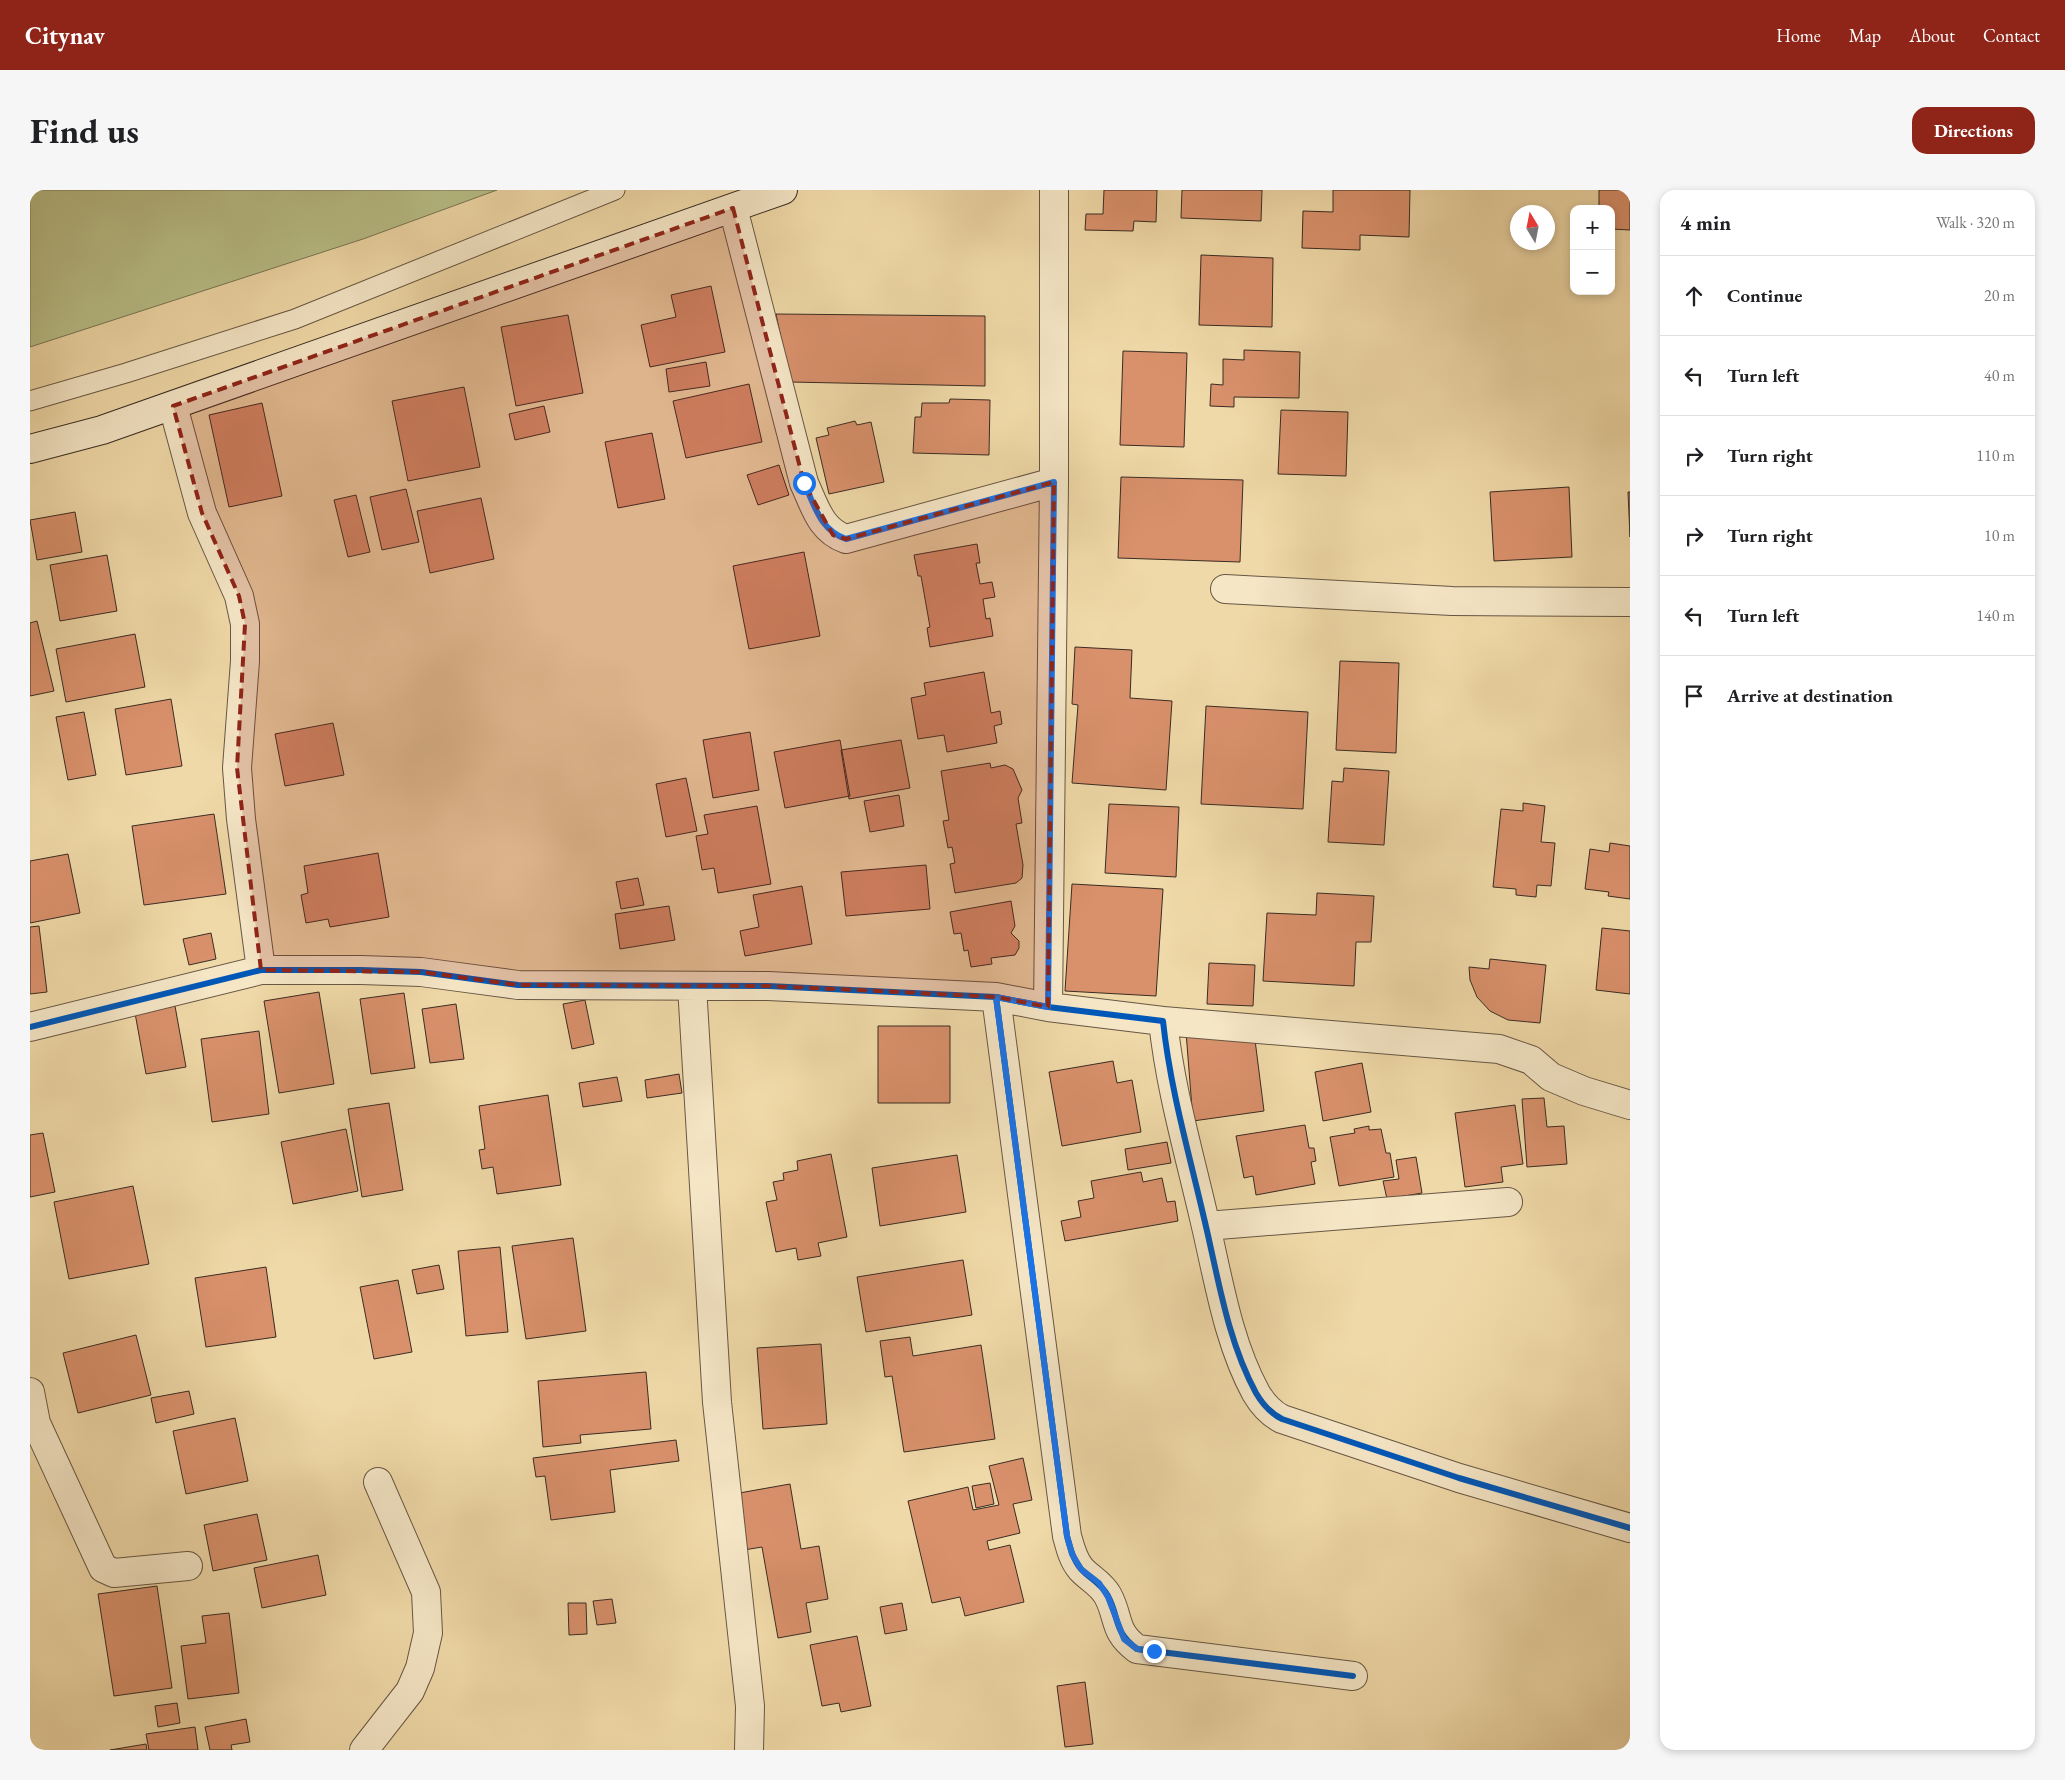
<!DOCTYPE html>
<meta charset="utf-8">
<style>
body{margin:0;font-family:"EB Garamond",serif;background:#f6f6f6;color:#202124}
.controls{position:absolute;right:15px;top:15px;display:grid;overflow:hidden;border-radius:10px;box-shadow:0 2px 8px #0003}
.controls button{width:45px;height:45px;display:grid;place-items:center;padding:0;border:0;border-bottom:1px solid #e0e0e0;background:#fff;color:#202124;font:25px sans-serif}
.compass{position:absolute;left:1480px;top:15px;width:45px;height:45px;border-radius:50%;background:#fff;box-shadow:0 2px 8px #0003;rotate:350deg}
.stop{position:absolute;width:15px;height:15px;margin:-11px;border:4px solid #1a73e8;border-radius:50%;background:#fff}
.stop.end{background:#1a73e8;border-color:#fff;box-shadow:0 1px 5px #0008}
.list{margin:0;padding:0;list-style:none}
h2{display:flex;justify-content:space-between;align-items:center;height:65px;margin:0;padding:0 20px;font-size:21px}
h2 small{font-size:16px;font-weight:400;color:#757577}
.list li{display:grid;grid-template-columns:32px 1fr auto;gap:15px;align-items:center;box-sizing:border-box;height:80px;padding:0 20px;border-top:1px solid #e0e0e0}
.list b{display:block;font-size:19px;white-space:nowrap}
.list em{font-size:16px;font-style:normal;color:#757577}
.icon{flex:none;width:28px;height:28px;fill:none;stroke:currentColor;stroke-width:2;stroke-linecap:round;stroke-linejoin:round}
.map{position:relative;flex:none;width:1600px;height:1560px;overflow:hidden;border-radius:15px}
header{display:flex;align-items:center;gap:30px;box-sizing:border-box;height:70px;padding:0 25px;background:#8f2418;color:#fff}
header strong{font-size:24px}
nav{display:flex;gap:28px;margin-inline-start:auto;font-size:18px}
.intro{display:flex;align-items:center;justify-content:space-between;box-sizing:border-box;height:120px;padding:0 30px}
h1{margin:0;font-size:35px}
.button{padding:12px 22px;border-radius:15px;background:#8f2418;color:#fff;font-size:18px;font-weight:700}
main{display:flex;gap:30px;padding:0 30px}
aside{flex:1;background:#fff;border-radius:15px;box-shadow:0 2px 8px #0003}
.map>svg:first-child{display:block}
</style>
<header>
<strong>Citynav</strong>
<nav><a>Home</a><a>Map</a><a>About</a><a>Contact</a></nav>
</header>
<div class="intro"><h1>Find us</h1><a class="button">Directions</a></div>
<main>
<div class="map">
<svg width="1600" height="1560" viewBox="0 0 1600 1560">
<rect width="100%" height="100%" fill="#f0d9a8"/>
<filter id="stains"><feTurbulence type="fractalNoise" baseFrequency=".004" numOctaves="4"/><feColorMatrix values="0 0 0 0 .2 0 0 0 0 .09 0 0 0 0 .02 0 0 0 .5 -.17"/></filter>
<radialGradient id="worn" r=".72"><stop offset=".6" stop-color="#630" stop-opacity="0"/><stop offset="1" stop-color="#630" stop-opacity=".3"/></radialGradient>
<path fill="#b9bf88" stroke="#797656" d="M 0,0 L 467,0 L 333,49 L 0,157 Z"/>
<path fill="#d9916c" stroke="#392c23" d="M 1074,0 L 1127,0 L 1126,32 L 1104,31 L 1103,41 L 1055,40 L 1056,24 L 1073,24 Z
M 1152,0 L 1232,0 L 1231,31 L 1151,28 Z
M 1303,0 L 1380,0 L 1379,47 L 1330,45 L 1330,60 L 1272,58 L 1273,21 L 1303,22 Z
M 1569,0 L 1600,0 L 1600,40 L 1581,39 L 1581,19 L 1569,19 Z
M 1171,65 L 1243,68 L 1242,137 L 1169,135 Z
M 681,96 L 695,162 L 620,177 L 611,135 L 646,127 L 641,105 Z
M 746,124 L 955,126 L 955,196 L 760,192 Z
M 538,125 L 553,203 L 486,216 L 471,137 Z
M 1214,160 L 1270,162 L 1269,208 L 1204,207 L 1204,217 L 1180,216 L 1181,194 L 1193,195 L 1193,169 L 1214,170 Z
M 1093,161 L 1157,163 L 1154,257 L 1090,255 Z
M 676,172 L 680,196 L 639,202 L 636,179 Z
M 719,194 L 732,252 L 656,268 L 643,211 Z
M 434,197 L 450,277 L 378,291 L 362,211 Z
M 920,209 L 960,210 L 959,265 L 883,263 L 885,227 L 891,227 L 892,213 L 919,213 Z
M 232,213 L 252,306 L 199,317 L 179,225 Z
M 514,216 L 520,242 L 485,250 L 479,224 Z
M 1251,220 L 1318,222 L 1316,286 L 1248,284 Z
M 825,231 L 827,235 L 841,232 L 854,292 L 799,304 L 786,248 L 799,245 L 797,238 Z
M 622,243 L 635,309 L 588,318 L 575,252 Z
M 749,275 L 759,305 L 728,315 L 717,285 Z
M 1091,287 L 1213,290 L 1210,372 L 1088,368 Z
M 1539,297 L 1542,367 L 1464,371 L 1460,302 Z
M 376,299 L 389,352 L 352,360 L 340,307 Z
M 1598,302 L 1600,302 L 1600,347 Z
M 326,305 L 340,362 L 318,367 L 304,310 Z
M 451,308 L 464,369 L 400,383 L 387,321 Z
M 45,322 L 52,362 L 7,370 L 0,330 Z
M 947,354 L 950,373 L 946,373 L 950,394 L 962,392 L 965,407 L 953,409 L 956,429 L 960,428 L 963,446 L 900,457 L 897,438 L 900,437 L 891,386 L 888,386 L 884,365 Z
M 774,362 L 790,446 L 719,459 L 703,376 Z
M 77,365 L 87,421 L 30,431 L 20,375 Z
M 7,431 L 24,501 L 0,506 L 0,433 Z
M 105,444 L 115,497 L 36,512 L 26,459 Z
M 1045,457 L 1102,460 L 1100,508 L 1142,511 L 1136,600 L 1042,593 L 1048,515 L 1042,514 Z
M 1310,471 L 1369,473 L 1366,563 L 1306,560 Z
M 954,482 L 961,523 L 970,521 L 972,534 L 964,536 L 967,553 L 917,562 L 914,545 L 888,549 L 881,508 L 896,505 L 894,493 Z
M 141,509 L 152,576 L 96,585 L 85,519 Z
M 1176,516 L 1278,522 L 1273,619 L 1171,614 Z
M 54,522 L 66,585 L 38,590 L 26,527 Z
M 303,533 L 314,585 L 255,596 L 245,544 Z
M 720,542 L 729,600 L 683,608 L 673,550 Z
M 810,550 L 820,606 L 755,618 L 744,562 Z
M 871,550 L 880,598 L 819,609 L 811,560 Z
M 960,573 L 961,578 L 975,575 L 983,579 L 992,600 L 988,608 L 992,633 L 986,634 L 993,675 L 992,688 L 986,693 L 925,703 L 920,674 L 925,673 L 922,657 L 918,658 L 913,631 L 919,630 L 911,581 Z
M 1314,578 L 1359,581 L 1354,655 L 1298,652 L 1302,591 L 1313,592 Z
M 656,588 L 667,641 L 636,647 L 626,594 Z
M 869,605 L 874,636 L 840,642 L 834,611 Z
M 1493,613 L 1515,616 L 1511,652 L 1525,653 L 1521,696 L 1507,695 L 1506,707 L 1486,705 L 1486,699 L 1463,697 L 1471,619 L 1493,621 Z
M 1079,614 L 1149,617 L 1146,687 L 1075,683 Z
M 727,616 L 741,694 L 688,703 L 684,678 L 672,680 L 666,646 L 678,644 L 674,625 Z
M 184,624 L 196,704 L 114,715 L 102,636 Z
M 1580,653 L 1600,656 L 1600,709 L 1578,706 L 1579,702 L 1555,699 L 1560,659 L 1579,662 Z
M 348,663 L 359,727 L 300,737 L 298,729 L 276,733 L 271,705 L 278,703 L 274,676 Z
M 38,664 L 50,723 L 0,733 L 0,671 Z
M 896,675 L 900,719 L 816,726 L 811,682 Z
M 608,688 L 614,715 L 591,719 L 586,692 Z
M 1042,694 L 1133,699 L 1126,806 L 1035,801 Z
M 772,696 L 782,754 L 715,766 L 710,741 L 729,737 L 723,705 Z
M 1287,703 L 1344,706 L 1341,752 L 1326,752 L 1324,796 L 1233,791 L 1237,723 L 1286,725 Z
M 981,711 L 985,736 L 981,743 L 989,751 L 989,758 L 985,765 L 961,768 L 962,774 L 941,777 L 938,760 L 934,761 L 931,743 L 924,744 L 920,722 Z
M 639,716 L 645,750 L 590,759 L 585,724 Z
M 9,736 L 17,802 L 0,804 L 0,737 Z
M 1572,738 L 1600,741 L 1600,804 L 1566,800 Z
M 181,743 L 186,769 L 159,775 L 153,749 Z
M 1460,769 L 1516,775 L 1510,833 L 1478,830 L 1460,821 L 1447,807 L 1440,790 L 1439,777 L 1459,779 Z
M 1179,773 L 1225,775 L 1223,816 L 1177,814 Z
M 289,802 L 304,894 L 249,903 L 234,811 Z
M 374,803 L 385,878 L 341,884 L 330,809 Z
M 555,810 L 564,854 L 542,859 L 533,814 Z
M 426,814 L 434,869 L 400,873 L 392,819 Z
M 145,816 L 156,877 L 116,884 L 105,823 Z
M 848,836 L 920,836 L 920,913 L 848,913 Z
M 229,841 L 239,924 L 182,932 L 171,849 Z
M 1156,842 L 1224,842 L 1234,921 L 1163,931 Z
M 1083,871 L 1087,893 L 1102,890 L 1111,942 L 1032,956 L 1019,882 Z
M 1332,873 L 1341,922 L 1293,931 L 1285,882 Z
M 649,884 L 652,903 L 617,908 L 615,890 Z
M 587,887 L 592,911 L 553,917 L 549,893 Z
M 518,905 L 531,995 L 467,1004 L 463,977 L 452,979 L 449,960 L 455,959 L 449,916 Z
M 1514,908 L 1517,937 L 1534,936 L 1537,974 L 1497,977 L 1492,909 Z
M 359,913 L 373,1000 L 332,1007 L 318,919 Z
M 1485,915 L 1493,974 L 1471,977 L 1473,992 L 1435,997 L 1425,923 Z
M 1275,935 L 1279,958 L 1284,958 L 1286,971 L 1281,972 L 1285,994 L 1226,1005 L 1223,986 L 1214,988 L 1206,946 Z
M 1339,936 L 1339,940 L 1351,939 L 1356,963 L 1360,963 L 1364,987 L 1309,996 L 1300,947 L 1325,943 L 1324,939 Z
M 316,939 L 328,1001 L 263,1014 L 251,952 Z
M 13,943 L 25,1002 L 0,1007 L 0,945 Z
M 1137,952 L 1141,973 L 1098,980 L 1095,959 Z
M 801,964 L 817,1047 L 788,1053 L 791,1066 L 768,1070 L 766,1058 L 746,1062 L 736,1012 L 747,1010 L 743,992 L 754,990 L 753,983 L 768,980 L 767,971 Z
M 927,965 L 936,1022 L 850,1036 L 842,978 Z
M 1386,967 L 1392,1003 L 1357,1009 L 1353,991 L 1369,989 L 1366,970 Z
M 1111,982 L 1113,992 L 1132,988 L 1137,1012 L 1145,1011 L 1148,1031 L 1035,1051 L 1031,1031 L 1051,1027 L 1048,1011 L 1064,1008 L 1061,991 Z
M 103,996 L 119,1074 L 39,1089 L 24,1012 Z
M 543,1048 L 556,1141 L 496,1149 L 482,1056 Z
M 470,1057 L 478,1142 L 436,1146 L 428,1061 Z
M 933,1070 L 942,1125 L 836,1142 L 827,1087 Z
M 409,1075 L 414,1099 L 387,1104 L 382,1080 Z
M 236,1077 L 246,1147 L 176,1157 L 165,1088 Z
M 368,1090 L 382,1162 L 344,1169 L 330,1097 Z
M 106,1145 L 121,1205 L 48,1223 L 33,1163 Z
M 880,1147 L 883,1166 L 951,1155 L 965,1249 L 874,1262 L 862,1186 L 855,1187 L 850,1151 Z
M 791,1154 L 797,1234 L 733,1239 L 727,1158 Z
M 616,1182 L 621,1239 L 550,1245 L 551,1253 L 513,1257 L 508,1191 Z
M 159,1201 L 164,1224 L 126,1233 L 121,1208 Z
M 205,1228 L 218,1291 L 156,1304 L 143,1241 Z
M 646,1250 L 649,1271 L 580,1280 L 585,1322 L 521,1330 L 515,1286 L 506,1287 L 503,1268 Z
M 993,1268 L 1002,1310 L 983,1314 L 990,1343 L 957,1351 L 959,1360 L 980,1355 L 994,1412 L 935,1426 L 930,1407 L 902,1413 L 878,1311 L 938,1297 L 943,1320 L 969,1315 L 959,1276 Z
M 960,1293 L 964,1314 L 946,1318 L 942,1296 Z
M 760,1294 L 771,1359 L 789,1356 L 798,1409 L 776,1413 L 781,1442 L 748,1448 L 732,1357 L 708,1361 L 698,1305 Z
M 227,1324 L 237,1370 L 183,1381 L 174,1335 Z
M 288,1365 L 296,1405 L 232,1418 L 224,1378 Z
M 127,1396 L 142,1498 L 84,1506 L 68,1404 Z
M 582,1409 L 586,1433 L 567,1435 L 563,1411 Z
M 538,1413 L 556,1413 L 557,1444 L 539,1445 Z
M 872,1413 L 877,1440 L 855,1444 L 850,1417 Z
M 199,1423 L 209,1503 L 158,1509 L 151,1456 L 176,1453 L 172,1426 Z
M 827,1446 L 841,1516 L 811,1522 L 809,1513 L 792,1516 L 780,1455 Z
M 1055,1492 L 1063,1554 L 1035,1557 L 1027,1496 Z
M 147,1513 L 150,1533 L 128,1537 L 125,1516 Z
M 216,1529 L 220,1552 L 201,1555 L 202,1560 L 180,1560 L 175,1537 Z
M 165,1537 L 168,1560 L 119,1560 L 116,1544 Z
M 116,1554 L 117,1560 L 80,1560 Z"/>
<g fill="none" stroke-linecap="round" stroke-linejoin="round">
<defs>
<path id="lane" d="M 0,211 L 96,183 L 265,129 L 585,0"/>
<path id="street" d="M 703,18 L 774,293 C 785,316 790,340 816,349 L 1024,292
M 143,216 L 172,323 L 209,406 L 215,434 L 215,471 L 207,578 L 211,629 L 231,780
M 1195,399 L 1422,411 L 1600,412
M 662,796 L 687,1212 L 720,1516 L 719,1560
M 966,807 L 1037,1346 C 1040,1357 1043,1370 1051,1379 C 1060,1389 1071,1393 1078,1406 C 1090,1429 1083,1441 1107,1459 L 1323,1486
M 1018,817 L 1024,292 L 1024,0
M 1133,831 L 1469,859 L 1501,870 L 1521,887 L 1554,901 L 1600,915
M 0,837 L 231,780 L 331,780 L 391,782 L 488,795 L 738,796 L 966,807 L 1018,817 L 1133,831 C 1140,898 1159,963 1174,1028 C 1188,1086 1197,1150 1226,1203 C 1233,1215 1240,1223 1252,1229 L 1429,1288 L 1600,1338
M 1176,1036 L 1478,1012
M 0,1202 L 6,1233 L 73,1378 L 84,1383 L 158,1376
M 334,1560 L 380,1501 L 390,1478 L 398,1443 L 396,1402 L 348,1292"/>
<path id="secondary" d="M 0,259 L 72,240 L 753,0"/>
</defs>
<use href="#lane" stroke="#675744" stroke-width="21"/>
<use href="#street" stroke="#675744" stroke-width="30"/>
<use href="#secondary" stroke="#392c23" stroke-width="30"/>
<use href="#lane" stroke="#f5e6c6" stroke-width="19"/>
<use href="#street" stroke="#f5e6c6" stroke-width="28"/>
<use href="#secondary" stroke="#f5e6c6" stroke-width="28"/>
<defs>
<path id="cycleway" d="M 966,807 L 1037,1346 C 1040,1357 1043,1370 1051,1379 C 1060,1389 1071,1393 1078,1406 C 1090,1429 1083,1441 1107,1459 L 1323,1486
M 0,837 L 231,780 L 331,780 L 391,782 L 488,795 L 738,796 L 966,807 L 1018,817 L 1133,831 C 1140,898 1159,963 1174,1028 C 1188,1086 1197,1150 1226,1203 C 1233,1215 1240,1223 1252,1229 L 1429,1288 L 1600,1338"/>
</defs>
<use href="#cycleway" stroke="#f5e6c6" stroke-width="9"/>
<use href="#cycleway" stroke="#0057b8" stroke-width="6"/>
</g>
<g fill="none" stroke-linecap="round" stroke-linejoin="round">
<path stroke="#1a73e8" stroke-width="6" d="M 774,293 C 785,316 790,340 816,349 L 1024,292 L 1018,817 L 966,807 L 1037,1346 L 1042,1364 L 1051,1379 L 1069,1393 L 1078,1407 L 1094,1449 L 1107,1459 L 1124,1461"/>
</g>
<path fill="#8f2418" fill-opacity="0.2" stroke="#8f2418" stroke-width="4" stroke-dasharray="10 6" stroke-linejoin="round" d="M 703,18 L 774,293 L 803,345 L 816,349 L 1024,292 L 1018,817 L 966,807 L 868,802 L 738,796 L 488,795 L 391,782 L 231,780 L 207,578 L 215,434 L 209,406 L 172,323 L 143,216 Z"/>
<rect width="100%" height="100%" filter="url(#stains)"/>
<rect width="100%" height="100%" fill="url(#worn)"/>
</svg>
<div class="controls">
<button>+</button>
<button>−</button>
</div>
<svg class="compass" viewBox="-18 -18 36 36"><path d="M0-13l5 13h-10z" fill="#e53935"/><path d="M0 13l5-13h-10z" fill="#757577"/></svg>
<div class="stop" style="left:774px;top:293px"></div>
<div class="stop end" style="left:1124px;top:1461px"></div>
</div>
<aside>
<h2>4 min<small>Walk · 320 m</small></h2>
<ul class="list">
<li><svg class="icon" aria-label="ahead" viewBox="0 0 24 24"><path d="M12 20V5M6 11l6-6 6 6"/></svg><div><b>Continue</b></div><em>20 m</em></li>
<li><svg class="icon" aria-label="left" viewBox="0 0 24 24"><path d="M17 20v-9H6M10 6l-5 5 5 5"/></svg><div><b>Turn left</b></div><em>40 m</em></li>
<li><svg class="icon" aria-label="right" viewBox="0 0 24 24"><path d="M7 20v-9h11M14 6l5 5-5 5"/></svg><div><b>Turn right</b></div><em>110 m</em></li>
<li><svg class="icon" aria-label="right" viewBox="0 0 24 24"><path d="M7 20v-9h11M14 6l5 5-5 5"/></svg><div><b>Turn right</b></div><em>10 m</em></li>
<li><svg class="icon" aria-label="left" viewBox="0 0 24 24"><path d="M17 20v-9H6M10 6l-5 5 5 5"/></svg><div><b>Turn left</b></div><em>140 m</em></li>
<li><svg class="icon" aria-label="arrive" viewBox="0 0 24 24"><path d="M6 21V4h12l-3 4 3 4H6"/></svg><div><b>Arrive at destination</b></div></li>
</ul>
</aside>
</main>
